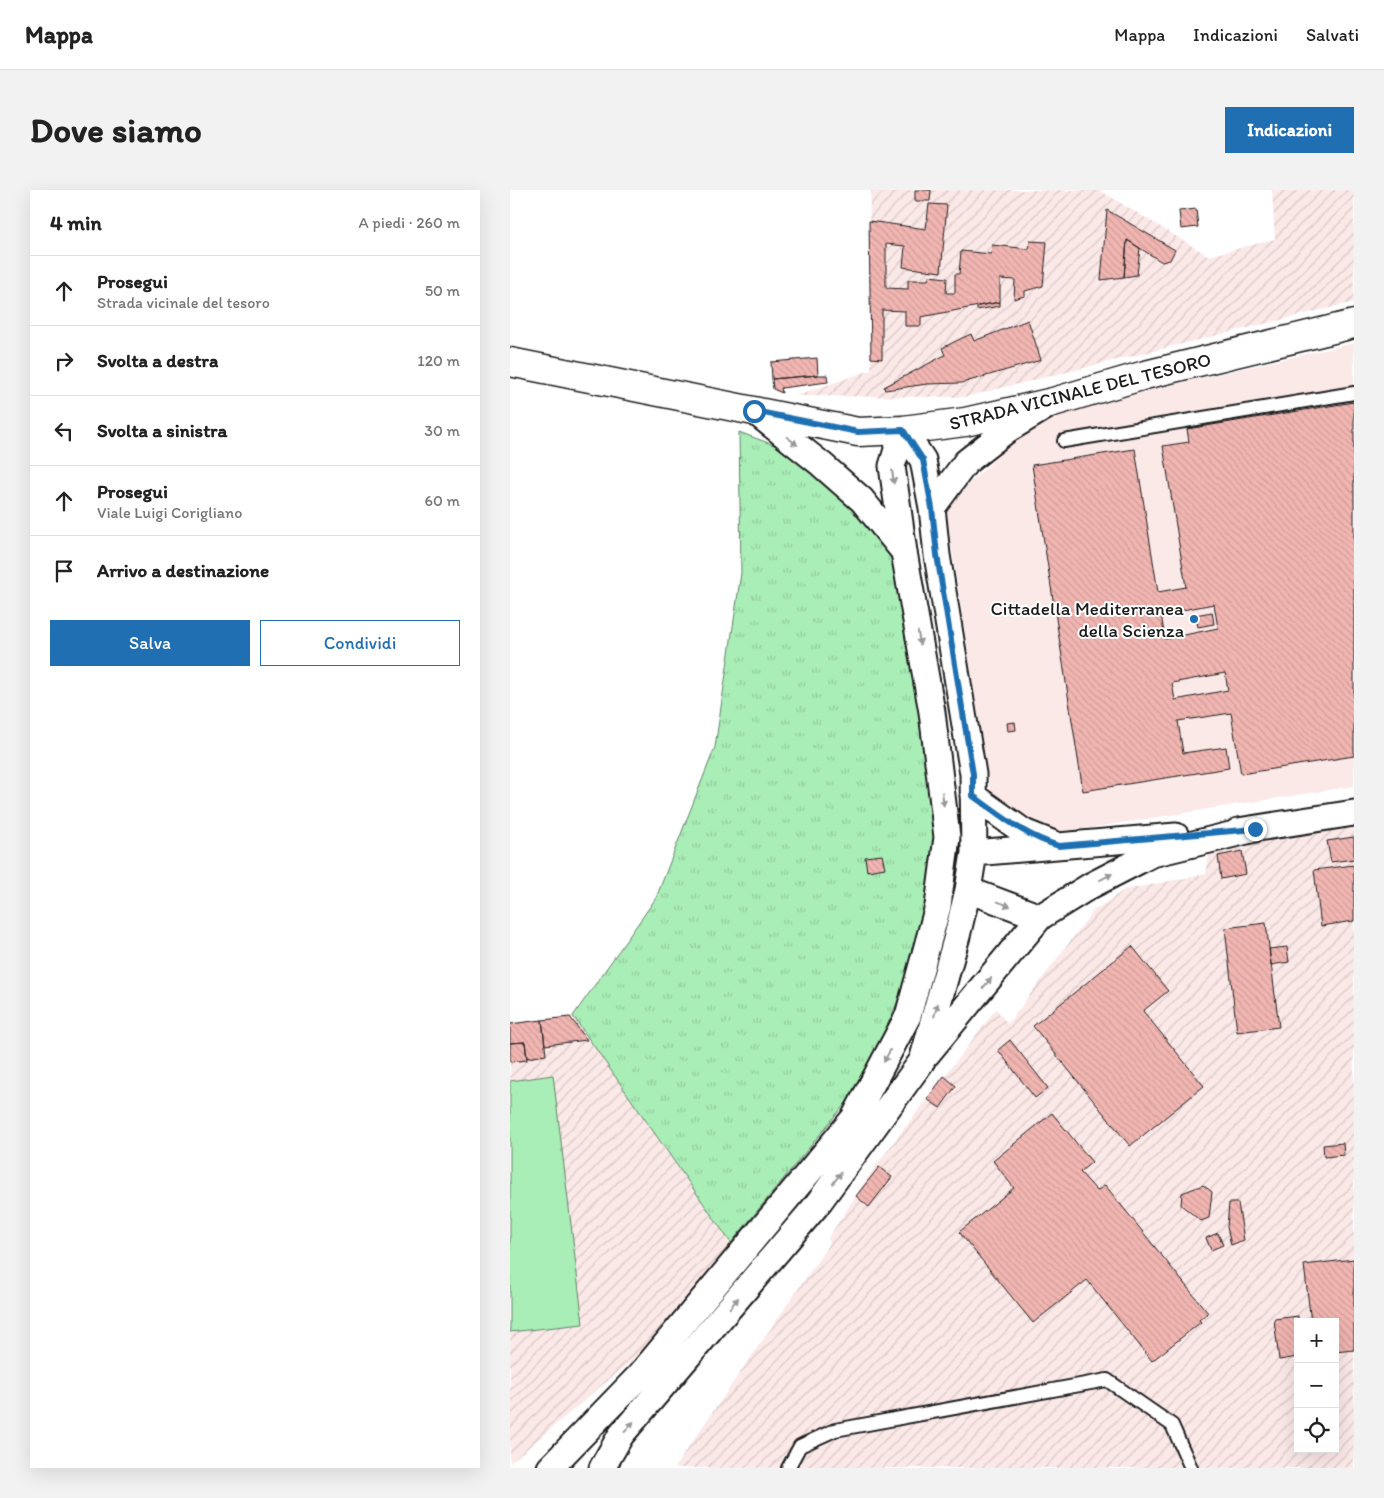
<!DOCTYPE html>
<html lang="it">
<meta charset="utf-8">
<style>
body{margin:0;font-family:Itim,sans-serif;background:#f2f2f2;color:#222}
.controls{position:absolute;right:15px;bottom:15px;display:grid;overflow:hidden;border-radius:0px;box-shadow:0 5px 20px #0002}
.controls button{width:45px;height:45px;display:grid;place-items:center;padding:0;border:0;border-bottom:1px solid #e0e0e0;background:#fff;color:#222;font:25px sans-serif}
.stop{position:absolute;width:15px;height:15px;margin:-11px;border:4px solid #1f6fb2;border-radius:50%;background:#fff}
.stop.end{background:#1f6fb2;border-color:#fff;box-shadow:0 1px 5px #0008}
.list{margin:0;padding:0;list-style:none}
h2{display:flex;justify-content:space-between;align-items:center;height:65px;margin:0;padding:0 20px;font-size:21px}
h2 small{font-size:16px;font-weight:400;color:#767676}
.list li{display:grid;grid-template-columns:32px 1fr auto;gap:15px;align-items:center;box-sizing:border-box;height:70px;padding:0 20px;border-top:1px solid #e0e0e0}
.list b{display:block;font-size:19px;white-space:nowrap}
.list p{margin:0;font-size:16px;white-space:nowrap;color:#767676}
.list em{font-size:16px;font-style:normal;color:#767676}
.actions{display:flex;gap:10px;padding:15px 20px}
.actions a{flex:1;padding:11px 0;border:1px solid #1f6fb2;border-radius:0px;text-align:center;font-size:18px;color:#1f6fb2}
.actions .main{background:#1f6fb2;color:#fff}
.icon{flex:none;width:28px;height:28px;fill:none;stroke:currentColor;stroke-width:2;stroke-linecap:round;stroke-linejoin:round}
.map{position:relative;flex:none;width:844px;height:1278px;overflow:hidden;border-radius:0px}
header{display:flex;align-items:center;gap:30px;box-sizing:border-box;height:70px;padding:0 25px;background:#fff;border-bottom:1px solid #e0e0e0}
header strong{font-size:24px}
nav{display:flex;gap:28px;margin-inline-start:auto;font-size:18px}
.intro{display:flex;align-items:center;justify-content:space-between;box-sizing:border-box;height:120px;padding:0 30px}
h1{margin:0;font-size:35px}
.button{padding:12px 22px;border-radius:0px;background:#1f6fb2;color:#fff;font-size:18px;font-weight:700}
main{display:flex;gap:30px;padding:0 30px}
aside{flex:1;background:#fff;border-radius:0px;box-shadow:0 5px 20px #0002}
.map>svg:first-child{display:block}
</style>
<header>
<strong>Mappa</strong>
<nav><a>Mappa</a><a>Indicazioni</a><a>Salvati</a></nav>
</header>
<div class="intro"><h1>Dove siamo</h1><a class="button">Indicazioni</a></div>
<main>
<aside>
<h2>4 min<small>A piedi · 260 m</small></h2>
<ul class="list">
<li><svg class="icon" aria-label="ahead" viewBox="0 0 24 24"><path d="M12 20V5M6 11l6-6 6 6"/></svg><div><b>Prosegui</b><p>Strada vicinale del tesoro</p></div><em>50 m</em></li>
<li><svg class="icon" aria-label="right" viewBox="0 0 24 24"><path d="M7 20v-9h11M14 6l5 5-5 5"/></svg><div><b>Svolta a destra</b></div><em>120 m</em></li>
<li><svg class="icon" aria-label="left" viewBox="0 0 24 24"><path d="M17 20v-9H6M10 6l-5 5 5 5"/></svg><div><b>Svolta a sinistra</b></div><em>30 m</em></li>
<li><svg class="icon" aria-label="ahead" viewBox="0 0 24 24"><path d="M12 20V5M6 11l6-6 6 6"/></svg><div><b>Prosegui</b><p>Viale Luigi Corigliano</p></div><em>60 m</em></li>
<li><svg class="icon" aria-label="arrive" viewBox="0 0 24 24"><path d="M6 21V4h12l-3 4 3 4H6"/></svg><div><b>Arrivo a destinazione</b></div></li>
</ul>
<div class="actions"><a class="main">Salva</a><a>Condividi</a></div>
</aside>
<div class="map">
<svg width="844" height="1278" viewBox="0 0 844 1278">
<defs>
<pattern id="industrial-furrows" width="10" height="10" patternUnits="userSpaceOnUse" patternTransform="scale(1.25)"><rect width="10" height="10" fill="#fbe9e8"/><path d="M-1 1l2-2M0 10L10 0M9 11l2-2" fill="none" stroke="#d7c7c6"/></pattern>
<pattern id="grass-tufts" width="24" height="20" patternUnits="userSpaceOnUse" patternTransform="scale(1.25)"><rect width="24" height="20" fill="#a9edb7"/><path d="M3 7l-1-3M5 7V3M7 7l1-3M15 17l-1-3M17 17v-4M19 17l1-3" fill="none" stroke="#91cb9d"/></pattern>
<pattern id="building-back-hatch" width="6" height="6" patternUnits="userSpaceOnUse" patternTransform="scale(1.25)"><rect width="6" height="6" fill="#f2b6b2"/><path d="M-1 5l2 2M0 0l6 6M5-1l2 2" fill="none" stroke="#cf9c98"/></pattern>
</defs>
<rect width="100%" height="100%" fill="#fff"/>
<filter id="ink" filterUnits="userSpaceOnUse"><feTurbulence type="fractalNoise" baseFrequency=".02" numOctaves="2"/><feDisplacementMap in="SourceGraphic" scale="10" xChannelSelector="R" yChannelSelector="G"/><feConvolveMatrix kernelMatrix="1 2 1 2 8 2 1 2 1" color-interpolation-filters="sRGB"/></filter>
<g filter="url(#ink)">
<path fill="#fbe9e8" d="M 844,153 L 844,596 L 542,644 L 481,605 L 435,316 L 517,239 L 585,212 Z"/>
<path fill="url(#industrial-furrows)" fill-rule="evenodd" d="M 361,0 L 589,0 L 699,66 L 765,49 L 762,0 L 844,0 L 844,112 L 455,207 L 285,206 L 361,180 L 359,31 Z
M 844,636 L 844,1278 L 164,1278 L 320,1053 L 318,1048 L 367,974 L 486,819 L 498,834 L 583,721 L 614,700 L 696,684 L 700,659 ZM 788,1132 L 825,1132 L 825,1259 L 788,1259 Z
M 63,826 L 221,1053 L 252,1061 L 0,1273 L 0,833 Z"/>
<path fill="url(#grass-tufts)" stroke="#62846a" d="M 229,242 L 272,258 L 322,295 L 371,348 L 382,371 L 390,408 L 419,572 L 423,614 L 425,656 L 422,701 L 403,774 L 382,825 L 360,872 L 339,909 L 221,1053 L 63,826 L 146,708 L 205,557 L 231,383 Z"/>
<path fill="#a9edb7" stroke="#62846a" d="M 43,885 L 73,1134 L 0,1142 L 0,891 Z"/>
<path fill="url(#building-back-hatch)" stroke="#1c1c1c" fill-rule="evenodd" d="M 405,0 L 421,0 L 420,11 L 405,11 Z
M 419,14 L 437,15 L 431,82 L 393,77 L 395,56 L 376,54 L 376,98 L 398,99 L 398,90 L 418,90 L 419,86 L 437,88 L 436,103 L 445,103 L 445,84 L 449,84 L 451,61 L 481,64 L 482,55 L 519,59 L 520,51 L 537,52 L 533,96 L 515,101 L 515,106 L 504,109 L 505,90 L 490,89 L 490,112 L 411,127 L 411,136 L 395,136 L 395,121 L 372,120 L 372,169 L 361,168 L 359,31 L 416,39 Z
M 686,19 L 688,37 L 671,39 L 669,21 Z
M 597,20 L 665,60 L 660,70 L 652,72 L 617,50 L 614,87 L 591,90 Z
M 617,50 L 630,58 L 627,85 L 614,87 Z
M 490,112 L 490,116 L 467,120 L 467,116 Z
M 518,130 L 531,170 L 452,193 L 417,194 L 375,200 L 374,197 L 435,165 L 432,158 L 448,150 L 461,144 L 464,151 Z
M 307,168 L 308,185 L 262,189 L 261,172 Z
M 308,185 L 317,185 L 318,192 L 271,198 L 272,203 L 263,199 L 262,189 Z
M 844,212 L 844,566 L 731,584 L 721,523 L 668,531 L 673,563 L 716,557 L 719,578 L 573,601 L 522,275 L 625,259 L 648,402 L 676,397 L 653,256 L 679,252 L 677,239 ZM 704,414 L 708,438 L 655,449 L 651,424 ZM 715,483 L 718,500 L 665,510 L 662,493 Z
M 501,413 L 502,421 L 495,422 L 494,414 Z
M 702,422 L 704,434 L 688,437 L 685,425 Z
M 505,532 L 506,540 L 498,541 L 497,533 Z
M 844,647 L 844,669 L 821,672 L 817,651 Z
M 732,661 L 736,684 L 711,689 L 708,666 Z
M 372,665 L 375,678 L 357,681 L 355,667 Z
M 844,675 L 844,731 L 811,736 L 804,680 Z
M 756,733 L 769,837 L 727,842 L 715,738 Z
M 622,756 L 658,801 L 633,821 L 694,896 L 620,956 L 523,836 Z
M 777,757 L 779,772 L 761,775 L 759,759 Z
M 60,827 L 77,850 L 35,855 L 32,830 Z
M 32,830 L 36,865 L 17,868 L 15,852 L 0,853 L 0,834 Z
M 500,850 L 538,898 L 525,908 L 488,860 Z
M 15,852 L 17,870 L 0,872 L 0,853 Z
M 434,886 L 446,896 L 430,918 L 417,909 Z
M 542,923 L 582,972 L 570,982 L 587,1001 L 595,995 L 698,1123 L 689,1130 L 691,1132 L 642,1171 L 577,1090 L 523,1133 L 449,1042 L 504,998 L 483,971 Z
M 833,953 L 834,965 L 814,967 L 813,955 Z
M 369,977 L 382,987 L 359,1017 L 346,1006 Z
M 693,995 L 702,1002 L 699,1028 L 691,1031 L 671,1015 L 672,1003 Z
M 719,1013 L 728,1013 L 734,1050 L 721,1055 L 717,1037 Z
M 708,1043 L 713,1055 L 701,1060 L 696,1048 Z
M 844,1069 L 844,1160 L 825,1162 L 825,1132 L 801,1132 L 794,1075 Z
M 788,1126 L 788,1167 L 769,1170 L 764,1129 Z"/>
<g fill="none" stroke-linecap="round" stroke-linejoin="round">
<defs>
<path id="lane" d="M 554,251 L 844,203
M 278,1278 L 290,1256 L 325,1240 L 597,1190 L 662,1235 L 681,1278"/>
<path id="street" d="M 244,221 L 311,274 L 352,310 L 394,362
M 393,240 L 413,270 L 422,318
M 463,606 L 514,642 L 544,654
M 728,641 L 844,623
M 464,663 L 666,646
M 458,700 L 530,727
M 417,864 L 530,727 L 580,696 L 642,664 L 745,639
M 40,1278 L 130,1185 L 344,928 L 398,826 L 428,716 L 437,647 L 422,522 L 394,362 L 382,276 L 393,240
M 92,1278 L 111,1245 L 306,1016 L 412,871 L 447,746 L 458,700 L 464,663 L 463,584 L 427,365 L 422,318 L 456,272 L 497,240 L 535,217"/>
<path id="secondary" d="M 0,172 L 348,242 L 393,240 L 455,232 L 543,212 L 635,185 L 844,134"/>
</defs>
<use href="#lane" stroke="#1c1c1c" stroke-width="16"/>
<use href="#street" stroke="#1c1c1c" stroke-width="29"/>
<use href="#secondary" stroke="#1c1c1c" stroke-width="31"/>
<use href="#lane" stroke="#fff" stroke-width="12"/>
<use href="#street" stroke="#fff" stroke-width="25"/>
<use href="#secondary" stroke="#fff" stroke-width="28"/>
</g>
<defs><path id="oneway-solid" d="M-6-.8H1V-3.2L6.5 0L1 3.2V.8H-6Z" transform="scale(1.25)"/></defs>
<g fill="#999">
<use href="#oneway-solid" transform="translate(282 251) rotate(38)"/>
<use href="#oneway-solid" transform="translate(383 287) rotate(82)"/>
<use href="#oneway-solid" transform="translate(409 448) rotate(80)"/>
<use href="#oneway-solid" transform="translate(433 609) rotate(83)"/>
<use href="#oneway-solid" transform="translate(596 687) rotate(-27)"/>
<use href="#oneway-solid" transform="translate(494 714) rotate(20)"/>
<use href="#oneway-solid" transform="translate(477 793) rotate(-50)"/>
<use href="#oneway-solid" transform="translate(426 820) rotate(-74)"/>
<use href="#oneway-solid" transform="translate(377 866) rotate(118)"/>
<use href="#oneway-solid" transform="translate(327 988) rotate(-54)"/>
<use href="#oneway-solid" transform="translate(224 1113) rotate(-50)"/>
<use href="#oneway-solid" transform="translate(119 1237) rotate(-49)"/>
</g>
</g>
<g fill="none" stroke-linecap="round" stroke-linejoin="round" filter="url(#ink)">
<path stroke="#1f6fb2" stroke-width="6" d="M 244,221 L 348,242 L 393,240 L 413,270 L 422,318 L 427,365 L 463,584 L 463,606 C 493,627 513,645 549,656 L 745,639"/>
</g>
<circle fill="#1f6fb2" stroke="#fff" stroke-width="2" cx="684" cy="429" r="5"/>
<g text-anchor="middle" stroke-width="4" stroke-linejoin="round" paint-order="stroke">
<g font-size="19" fill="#1c1c1c" stroke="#fff">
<text transform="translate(570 201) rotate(-14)" y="7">STRADA VICINALE DEL TESORO</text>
</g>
<g font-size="19" fill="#1c1c1c" stroke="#fff" text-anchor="end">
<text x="674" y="425">Cittadella Mediterranea<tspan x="674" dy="22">della Scienza</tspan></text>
</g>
</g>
</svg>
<div class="controls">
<button>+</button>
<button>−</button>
<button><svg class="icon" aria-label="locate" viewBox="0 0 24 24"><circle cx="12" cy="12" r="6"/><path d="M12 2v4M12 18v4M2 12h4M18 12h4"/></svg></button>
</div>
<div class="stop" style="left:244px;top:221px"></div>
<div class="stop end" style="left:745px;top:639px"></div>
</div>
</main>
